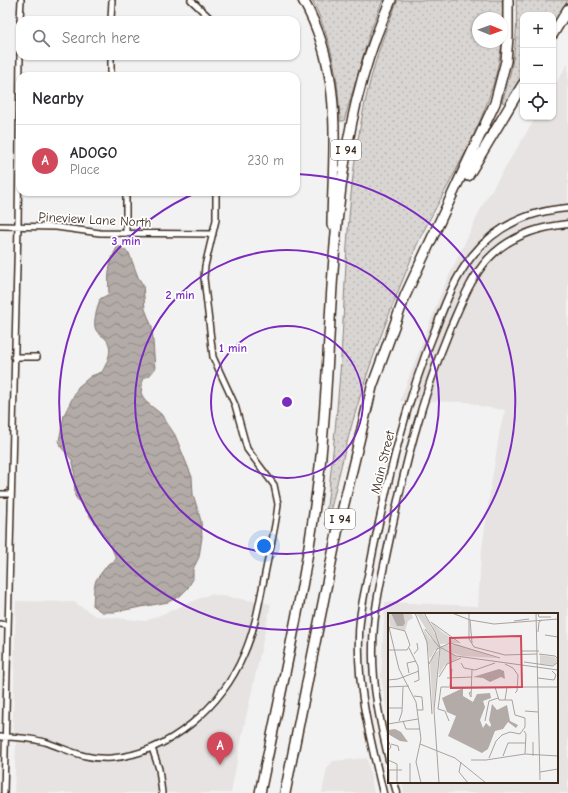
<!DOCTYPE html>
<meta charset="utf-8">
<style>
body{margin:0;font-family:"Comic Neue",sans-serif;background:#f2f2f3;color:#2b2b33}
.controls{position:absolute;right:12px;top:12px;display:grid;overflow:hidden;border-radius:8px;box-shadow:0 1px 3px #0004}
.controls button{width:36px;height:36px;display:grid;place-items:center;padding:0;border:0;border-bottom:1px solid #e1e1e2;background:#fff;color:#2b2b33;font:20px sans-serif}
.compass{position:absolute;left:472px;top:12px;width:36px;height:36px;border-radius:50%;background:#fff;box-shadow:0 1px 3px #0004;rotate:91deg}
.you{position:absolute;left:264px;top:546px;width:14px;height:14px;margin:-10px;border:3px solid #fff;border-radius:50%;background:#1a73e8;box-shadow:0 0 0 6px #1a73e833}
.badge{display:grid;place-items:center;width:26px;height:26px;border-radius:50%;background:#d1495b;color:#fff;font-size:13px;font-weight:700}
.pin{position:absolute;translate:-50% -33px;filter:drop-shadow(0 1px 2px #0008)}
.pin::after{content:'';position:absolute;top:21px;width:14px;height:12px;background:inherit;clip-path:polygon(0 0,100% 0,50% 100%)}
.list{margin:0;padding:0;list-style:none}
h2{display:flex;justify-content:space-between;align-items:center;height:52px;margin:0;padding:0 16px;font-size:17px}
h2 small{font-size:13px;font-weight:400;color:#7c7c81}
.list li{display:grid;grid-template-columns:26px 1fr auto;gap:12px;align-items:center;box-sizing:border-box;height:72px;padding:0 16px;border-top:1px solid #e1e1e2}
.list b{display:block;font-size:15px;white-space:nowrap}
.list p{margin:0;font-size:13px;white-space:nowrap;color:#7c7c81}
.list em{font-size:13px;font-style:normal;color:#7c7c81}
.icon{flex:none;width:22px;height:22px;fill:none;stroke:currentColor;stroke-width:2;stroke-linecap:round;stroke-linejoin:round}
.map{position:relative;flex:none;width:568px;height:793px;overflow:hidden}
.search{position:absolute;background:#fff;box-shadow:0 1px 3px #0004;left:16px;top:16px;width:284px;height:44px;display:flex;align-items:center;gap:10px;box-sizing:border-box;padding:0 14px;border-radius:12px;color:#7c7c81;font-size:15px}
.panel{position:absolute;background:#fff;box-shadow:0 1px 3px #0004;left:16px;top:72px;width:284px;height:124px;border-radius:12px}
.map>svg:first-child{display:block}
</style>
<div class="map">
<svg width="568" height="793" viewBox="0 0 568 793">
<defs>
<pattern id="grass-dots" width="8" height="8" patternUnits="userSpaceOnUse"><rect width="8" height="8" fill="#d8d5d2"/><path d="M2 2h.1M6 6h.1" fill="none" stroke="#bab7b4" stroke-width="1.8" stroke-linecap="round"/></pattern>
<pattern id="water-waves" width="16" height="10" patternUnits="userSpaceOnUse"><rect width="16" height="10" fill="#b2aba7"/><path d="M0 5q4-4 8 0t8 0" fill="none" stroke="#928b87"/></pattern>
</defs>
<rect width="100%" height="100%" fill="#f3f2f2"/>
<filter id="ink" filterUnits="userSpaceOnUse"><feTurbulence type="fractalNoise" baseFrequency=".025" numOctaves="2"/><feDisplacementMap in="SourceGraphic" scale="8" xChannelSelector="R" yChannelSelector="G"/><feConvolveMatrix kernelMatrix="1 2 1 2 8 2 1 2 1" color-interpolation-filters="sRGB"/></filter>
<g filter="url(#ink)">
<path fill="#e6e3e2" d="M 568,63 L 568,793 L 404,793 L 402,782 L 557,782 L 557,614 L 389,614 L 389,726 L 381,676 L 385,602 L 478,606 L 481,556 L 490,492 L 500,429 L 505,410 L 483,407 L 468,402 L 400,401 L 441,293 L 483,204 L 536,117 L 553,117 L 553,88 Z
M 210,594 L 271,604 L 243,731 L 231,793 L 14,793 L 16,744 L 13,724 L 16,601 L 74,602 L 96,616 L 146,621 Z
M 367,758 L 374,793 L 322,793 L 327,768 L 333,761 Z"/>
<path fill="url(#grass-dots)" stroke="#8a8078" fill-rule="evenodd" d="M 312,0 L 383,0 L 371,29 L 344,121 L 340,121 C 338,75 332,41 312,0 Z
M 398,0 L 502,0 C 511,86 460,160 422,234 C 414,250 408,268 401,284 C 385,325 369,365 357,407 C 345,446 337,485 327,524 L 325,524 C 331,474 336,424 340,373 C 349,242 344,124 398,0 ZM 478,18 L 502,18 L 502,42 L 478,42 Z
M 516,0 L 568,0 L 553,25 L 553,15 L 523,15 L 523,74 L 506,103 L 502,102 C 514,66 518,38 516,0 Z"/>
<path fill="url(#water-waves)" stroke="#827770" d="M 118,246 L 129,253 L 138,277 L 143,285 L 145,309 L 152,327 L 155,369 L 149,376 L 143,378 L 141,393 L 145,401 L 161,414 L 175,435 L 192,477 L 193,494 L 201,521 L 202,537 L 199,557 L 193,569 L 193,579 L 187,589 L 180,596 L 168,602 L 114,612 L 102,612 L 93,606 L 94,588 L 96,580 L 108,564 L 113,562 L 116,558 L 109,542 L 75,496 L 74,467 L 72,460 L 61,447 L 59,441 L 64,415 L 78,387 L 91,376 L 102,372 C 107,363 114,349 106,339 C 103,336 98,334 96,330 C 92,322 98,307 100,299 L 109,294 C 108,276 108,262 118,246 Z"/>
<g fill="none" stroke-linecap="round" stroke-linejoin="round">
<defs>
<path id="minor" d="M 191,0 L 212,20
M 20,20 L 21,0
M 111,20 L 112,0
M 111,76 L 111,56
M 126,192 L 126,233
M 0,226 L 56,227 L 100,233 L 213,234
M 14,357 L 37,357
M 0,494 L 11,494
M 0,624 L 7,625
M 0,737 C 16,737 30,738 45,742 C 69,750 85,760 112,758 C 170,753 222,706 244,654 C 256,627 260,598 266,569 C 270,548 276,526 278,504 L 274,485 L 247,449 L 235,405 L 213,357 L 204,278 L 205,266 L 216,220 L 216,192
M 152,748 L 159,769 L 162,793
M 4,793 L 18,226 L 20,54"/>
<path id="tertiary" d="M 389,760 C 380,722 372,686 373,647 C 373,613 381,580 388,547 C 403,473 421,399 450,329 C 461,304 470,279 488,259 C 509,236 538,227 568,224
M 394,782 L 397,793
M 383,793 C 371,741 357,691 359,637 C 359,609 368,579 373,551 C 389,474 407,398 437,325 C 446,301 456,276 472,256 C 496,226 530,211 568,208"/>
<path id="motorway" d="M 303,0 C 344,72 333,146 332,225
M 553,34 L 568,9
M 468,176 L 523,84
M 260,793 C 282,685 308,576 320,466 C 336,311 324,145 391,0
M 285,793 L 337,533 L 372,387 L 405,296 L 495,103 L 506,61 L 508,37 L 508,0"/>
</defs>
<use href="#minor" stroke="#3b2a1e" stroke-width="8"/>
<use href="#tertiary" stroke="#3b2a1e" stroke-width="9"/>
<use href="#motorway" stroke="#3b2a1e" stroke-width="12"/>
<use href="#minor" stroke="#fff" stroke-width="5"/>
<use href="#tertiary" stroke="#fff" stroke-width="6"/>
<use href="#motorway" stroke="#fff" stroke-width="9"/>
</g>
</g>
<g fill="none" stroke="#7b2cbf" stroke-width="2">
<circle cx="287" cy="402" r="76"/>
<circle cx="287" cy="402" r="152"/>
<path d="M297 174A228 228 0 1 1 198 192"/>
</g>
<g text-anchor="middle" stroke-width="3.5" stroke-linejoin="round" paint-order="stroke">
<g fill="#fff" stroke="#766a62" stroke-width="1">
<rect x="331" y="140" width="30" height="20" rx="3"/>
<rect x="325" y="509" width="30" height="20" rx="3"/>
</g>
<g font-size="12" font-weight="bold" fill="#3b2a1e">
<text x="346" y="154">I 94</text>
<text x="340" y="523">I 94</text>
</g>
<g font-size="13" fill="#3b2a1e" stroke="#fff">
<text transform="translate(95 219) rotate(3)" y="5">Pineview Lane North</text>
<text transform="translate(382 462) rotate(-76)" y="5">Main Street</text>
</g>
</g>
<g transform="translate(388 613)">
<rect width="170" height="170" fill="#f3f2f2"/>
<path d="M 28,0 L 34,0 L 39,6 L 53,33 L 69,31 L 109,45 L 74,43 L 59,38 L 50,32 L 44,25 ZM 43,9 L 54,19 L 71,30 L 52,31 ZM 35,15 L 42,25 L 70,45 L 56,53 L 51,62 L 52,36 L 47,37 L 42,46 ZM 51,37 L 45,100 L 42,51 L 45,42 ZM 152,42 L 166,44 L 170,47 L 166,52 L 152,51 Z" fill="#d8d5d2"/>
<path d="M 0,0 L 23,0 L 25,5 L 20,8 L 17,18 L 2,13 Z" fill="#d8d5d2"/>
<path d="M 3,0 L 15,0 L 17,10 L 15,13 L 9,13 ZM 111,56 L 116,58 L 117,66 L 113,64 L 102,69 L 95,65 L 85,64 ZM 75,75 L 75,83 L 85,89 L 89,81 L 102,80 L 103,85 L 95,88 L 97,94 L 92,107 L 95,115 L 98,110 L 102,114 L 103,112 L 101,107 L 104,91 L 109,97 L 119,92 L 122,108 L 130,112 L 128,115 L 120,109 L 115,116 L 107,118 L 100,136 L 94,140 L 60,123 L 68,103 L 59,99 L 54,85 ZM 7,116 L 13,119 L 20,129 L 12,128 L 0,121 L 0,117 Z" fill="#b2aba7"/>
<path fill="none" stroke="#a9a29d" stroke-width="1" d="M 27,0 L 39,29 L 44,101M 36,0 L 47,19 L 52,35 L 46,97 L 51,170M 64,0 L 82,7 L 106,11 L 170,6M 81,0 L 81,26 L 86,34 L 117,42 L 149,41M 148,0 L 152,167M 150,1 L 151,4 L 163,4M 82,7 L 84,30M 126,8 L 141,6M 43,9 L 72,30M 0,10 L 11,56 L 28,89 L 33,126 L 28,149 L 33,170M 37,16 L 50,33 L 68,43 L 170,57M 150,19 L 151,9 L 154,7M 157,22 L 170,24M 21,35 L 30,53 L 31,67 L 26,69M 0,37 L 19,37 L 22,32 L 17,18 L 1,14M 134,38 L 151,38M 26,41 L 30,36 L 29,30M 151,41 L 167,43 L 170,46M 136,49 L 165,53 L 170,49M 73,50 L 76,55 L 87,57 L 107,50M 41,51 L 49,36 L 62,30 L 112,45M 117,51 L 125,55 L 130,62 L 129,78 L 127,80M 21,60 L 19,50 L 28,48M 51,64 L 59,51 L 73,45M 59,65 L 84,64M 150,65 L 166,67 L 168,62 L 164,58M 0,67 L 10,66 L 31,58M 62,73 L 64,56M 0,74 L 21,73M 83,79 L 81,80 L 83,84 L 84,56M 26,83 L 34,84 L 35,97 L 29,97M 117,87 L 119,74M 0,95 L 14,95M 137,98 L 150,99M 11,108 L 14,99 L 15,74M 15,108 L 18,116 L 32,116M 61,108 L 57,98 L 50,96 L 53,74 L 170,74M 97,108 L 101,88 L 110,85M 0,111 L 30,106M 136,118 L 138,121 L 137,141M 0,127 L 3,134 L 0,138M 3,131 L 10,133 L 11,138M 32,131 L 67,145 L 98,170M 115,143 L 120,130 L 138,130M 145,143 L 145,129M 101,145 L 108,128 L 114,122 L 122,119 L 132,121 L 137,114 L 137,105 L 127,102 L 124,87 L 111,87 L 107,74M 0,147 L 9,151 L 9,170M 83,147 L 98,147 L 137,141 L 170,143M 73,149 L 71,159 L 80,170M 22,150 L 22,170M 152,159 L 170,156M 1,170 L 1,157 L 14,157"/>
<path fill="#d1495b" fill-opacity="0.15" stroke="#d1495b" stroke-width="2" d="M 133,23 L 134,74 L 63,75 L 62,25 Z"/>
<rect width="170" height="170" fill="none" stroke="#3b2a1e" stroke-width="2"/>
</g>
<circle cx="287" cy="402" r="6" fill="#7b2cbf" stroke="#fff" stroke-width="2"/>
<g font-size="12" text-anchor="middle" font-weight="bold" fill="#7b2cbf" stroke="#fff" stroke-width="3.5" stroke-linejoin="round" paint-order="stroke">
<text x="126" y="245">3 min</text>
<text x="180" y="299">2 min</text>
<text x="233" y="352">1 min</text>
</g>
</svg>
<div class="controls">
<button>+</button>
<button>−</button>
<button><svg class="icon" aria-label="locate" viewBox="0 0 24 24"><circle cx="12" cy="12" r="6"/><path d="M12 2v4M12 18v4M2 12h4M18 12h4"/></svg></button>
</div>
<svg class="compass" viewBox="-18 -18 36 36"><path d="M0-13l5 13h-10z" fill="#e53935"/><path d="M0 13l5-13h-10z" fill="#7c7c81"/></svg>
<div class="you"></div>
<div class="pin badge" style="left:220px;top:765px">A</div>
<div class="search"><svg class="icon" aria-label="search" viewBox="0 0 24 24"><circle cx="10" cy="10" r="6"/><path d="M15 15l6 6"/></svg>Search here</div>
<section class="panel">
<h2>Nearby<small></small></h2>
<ul class="list">
<li><span class="badge">A</span><div><b>ADOGO</b><p>Place</p></div><em>230 m</em></li>
</ul>
</section>
</div>
